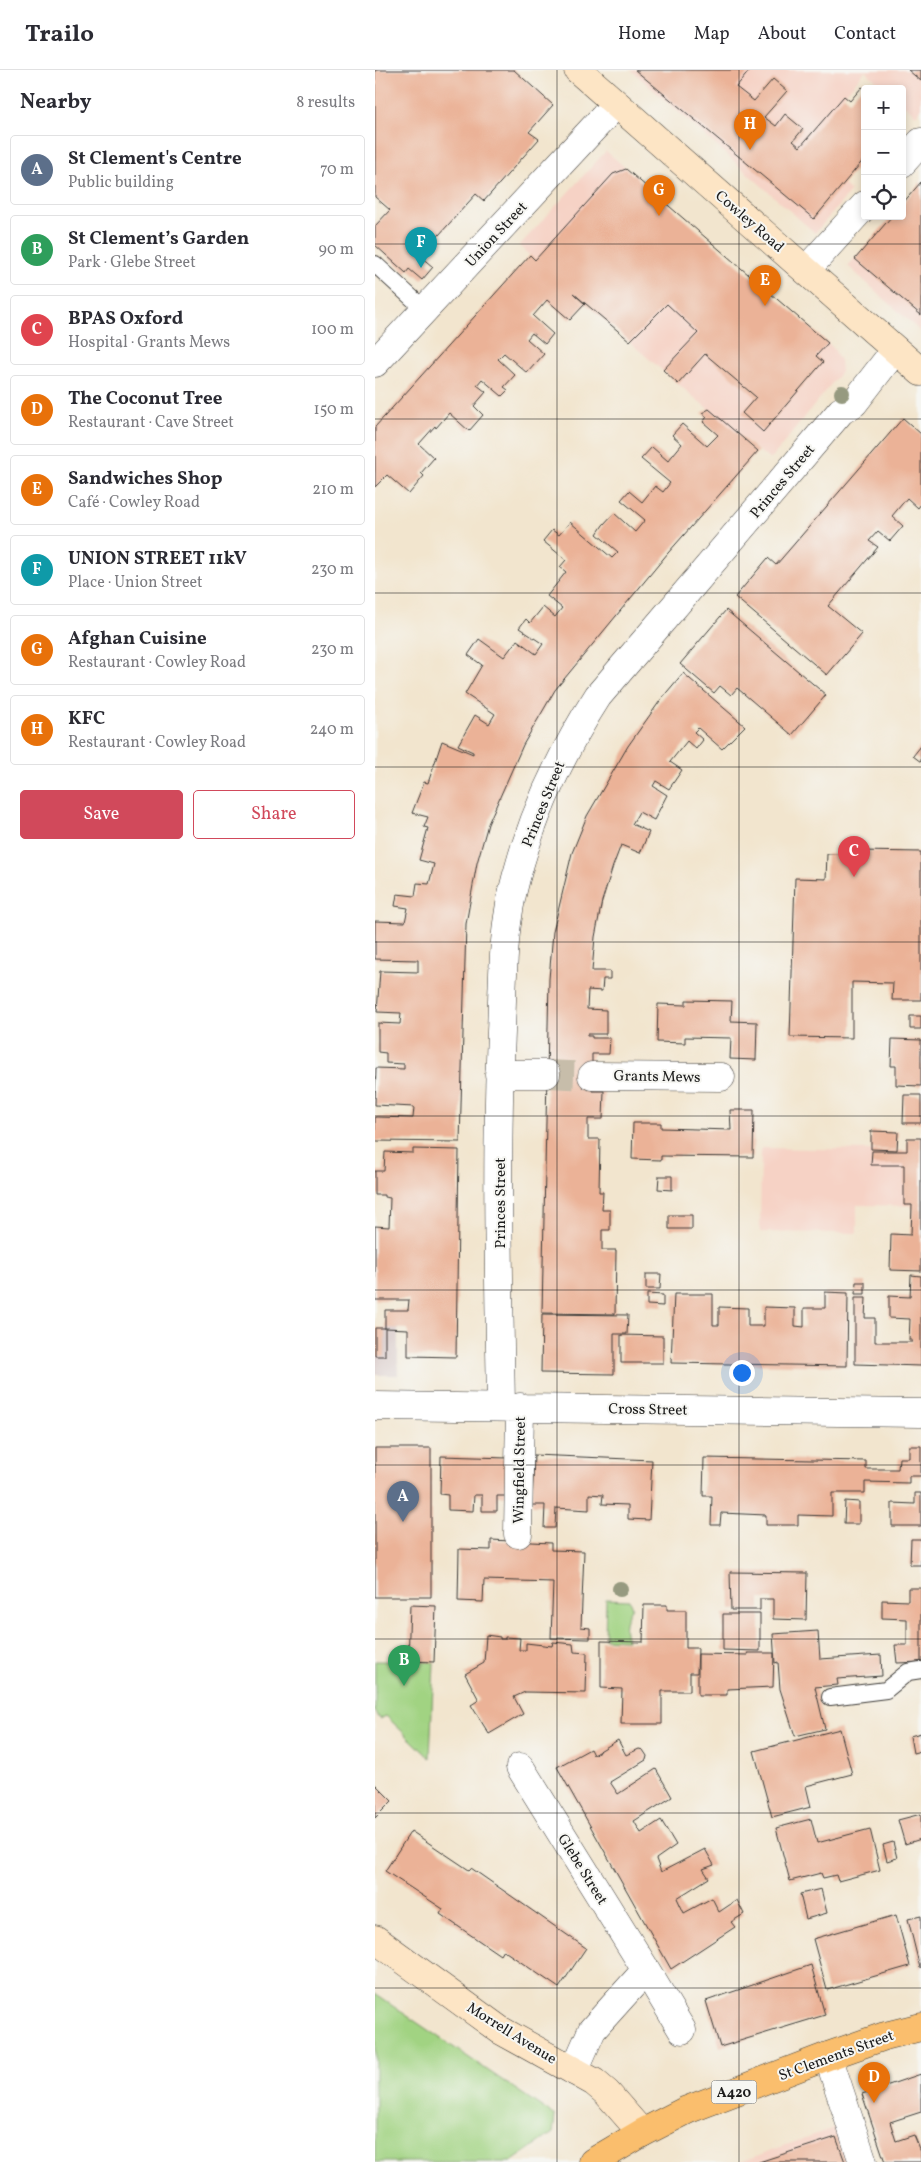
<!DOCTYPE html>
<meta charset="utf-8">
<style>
body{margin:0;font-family:Vollkorn,serif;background:#f7f7f7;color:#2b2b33}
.controls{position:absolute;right:15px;top:15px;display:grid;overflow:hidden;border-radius:5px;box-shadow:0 2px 8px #0003}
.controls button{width:45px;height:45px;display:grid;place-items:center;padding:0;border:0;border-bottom:1px solid #e1e1e2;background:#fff;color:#2b2b33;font:25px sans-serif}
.you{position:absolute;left:366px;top:1302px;width:18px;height:18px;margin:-12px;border:4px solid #fff;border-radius:50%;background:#1a73e8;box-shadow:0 0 0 8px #1a73e833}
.badge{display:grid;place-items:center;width:32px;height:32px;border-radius:50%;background:#d1495b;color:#fff;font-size:16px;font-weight:700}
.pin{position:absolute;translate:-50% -41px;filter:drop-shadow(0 1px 2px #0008)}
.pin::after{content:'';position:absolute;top:26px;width:18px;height:15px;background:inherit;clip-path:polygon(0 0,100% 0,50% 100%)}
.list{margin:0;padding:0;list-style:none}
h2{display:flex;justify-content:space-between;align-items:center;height:65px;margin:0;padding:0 20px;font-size:21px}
h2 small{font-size:16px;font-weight:400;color:#7c7c81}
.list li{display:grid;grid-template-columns:32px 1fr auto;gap:15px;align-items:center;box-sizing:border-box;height:70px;margin:0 10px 10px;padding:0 10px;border:1px solid #e1e1e2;border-radius:5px}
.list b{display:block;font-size:19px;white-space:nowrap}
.list p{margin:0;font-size:16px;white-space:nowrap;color:#7c7c81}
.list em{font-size:16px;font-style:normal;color:#7c7c81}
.actions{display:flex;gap:10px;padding:15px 20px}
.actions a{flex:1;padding:11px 0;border:1px solid #d1495b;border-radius:5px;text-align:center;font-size:18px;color:#d1495b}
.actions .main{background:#d1495b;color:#fff}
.icon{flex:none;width:28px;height:28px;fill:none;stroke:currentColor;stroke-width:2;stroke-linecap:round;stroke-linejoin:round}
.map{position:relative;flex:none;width:546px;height:2092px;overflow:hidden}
header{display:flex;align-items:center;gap:30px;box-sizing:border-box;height:70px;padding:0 25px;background:#fff;border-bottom:1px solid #e1e1e2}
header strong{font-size:24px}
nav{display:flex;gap:28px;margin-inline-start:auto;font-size:18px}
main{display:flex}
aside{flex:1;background:#fff}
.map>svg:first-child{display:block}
</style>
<header>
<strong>Trailo</strong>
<nav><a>Home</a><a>Map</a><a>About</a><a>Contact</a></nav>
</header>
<main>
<aside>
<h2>Nearby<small>8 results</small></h2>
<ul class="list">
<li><span class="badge" style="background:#5c6f8a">A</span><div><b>St Clement's Centre</b><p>Public building</p></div><em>70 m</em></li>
<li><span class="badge" style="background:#2e9e5b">B</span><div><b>St Clement’s Garden</b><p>Park · Glebe Street</p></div><em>90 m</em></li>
<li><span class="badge" style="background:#e0444e">C</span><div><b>BPAS Oxford</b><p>Hospital · Grants Mews</p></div><em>100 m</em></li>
<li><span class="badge" style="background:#e8710a">D</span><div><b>The Coconut Tree</b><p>Restaurant · Cave Street</p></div><em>150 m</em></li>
<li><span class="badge" style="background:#e8710a">E</span><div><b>Sandwiches Shop</b><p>Café · Cowley Road</p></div><em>210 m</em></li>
<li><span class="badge" style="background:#0f9aa8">F</span><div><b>UNION STREET 11kV</b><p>Place · Union Street</p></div><em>230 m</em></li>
<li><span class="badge" style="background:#e8710a">G</span><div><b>Afghan Cuisine</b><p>Restaurant · Cowley Road</p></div><em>230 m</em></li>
<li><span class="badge" style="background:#e8710a">H</span><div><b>KFC</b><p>Restaurant · Cowley Road</p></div><em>240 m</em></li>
</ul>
<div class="actions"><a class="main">Save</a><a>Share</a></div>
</aside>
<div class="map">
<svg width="546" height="2092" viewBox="0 0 546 2092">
<rect width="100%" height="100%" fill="#f6f6f2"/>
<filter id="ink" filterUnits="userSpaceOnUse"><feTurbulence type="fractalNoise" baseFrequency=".02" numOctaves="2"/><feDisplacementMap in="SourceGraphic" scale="10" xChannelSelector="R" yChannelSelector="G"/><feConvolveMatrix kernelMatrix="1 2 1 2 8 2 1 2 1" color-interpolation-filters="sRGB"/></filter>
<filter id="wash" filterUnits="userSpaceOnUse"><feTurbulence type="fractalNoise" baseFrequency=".0096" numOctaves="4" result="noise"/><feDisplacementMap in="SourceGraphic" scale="20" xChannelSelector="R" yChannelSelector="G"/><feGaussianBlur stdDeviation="1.12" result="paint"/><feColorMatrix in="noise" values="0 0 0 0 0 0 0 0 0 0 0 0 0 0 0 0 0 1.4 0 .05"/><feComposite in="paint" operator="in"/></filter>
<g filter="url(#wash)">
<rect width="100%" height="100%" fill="#f2e5ce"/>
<path fill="#f6d2c5" d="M 256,0 L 546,0 L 546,39 L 541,45 L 527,33 L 527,19 L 511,19 L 490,1 L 425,77 L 476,121 L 440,163 Z
M 231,81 L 453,273 L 459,279 L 465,291 L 466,302 L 395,390 L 303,314 L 144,176 Z
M 546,113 L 546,262 L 473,196 L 517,146 L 527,146 Z
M 386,1078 L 546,1081 L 546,1136 L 482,1135 L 482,1163 L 385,1162 Z
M 461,2057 L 473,2092 L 365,2092 Z"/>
<path fill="#d1bfbf" d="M 0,1258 L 23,1258 L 23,1305 L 0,1305 Z"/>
<path fill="#a1d382" stroke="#5e784f" d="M 231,1529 L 254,1530 L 257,1537 C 250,1548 247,1558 252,1570 L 230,1569 Z
M 0,1591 L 59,1592 L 55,1688 L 11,1646 L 5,1649 L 0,1641 Z
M 0,1924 L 180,2046 L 178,2063 L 136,2092 L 0,2092 Z"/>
<g id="blocks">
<path fill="#ebb297" d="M 0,0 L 139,0 L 178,35 L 154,62 L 164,69 L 109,131 L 101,124 L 45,186 L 58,197 L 47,210 L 34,199 L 31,203 L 0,175 L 0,156 L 15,140 L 0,127 Z
M 260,0 L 375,0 L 361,17 L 379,31 L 398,9 L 412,21 L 389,47 L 401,56 L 410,44 L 428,59 L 418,71 L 425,77 L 469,26 L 475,31 L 487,17 L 490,19 L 490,88 L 439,149 Z
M 533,0 L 546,0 L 546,11 Z
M 251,99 L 453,273 L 441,286 L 448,292 L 388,362 L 367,343 L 381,327 L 330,284 L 303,314 L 288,300 L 323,263 L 292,234 L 255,271 L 198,223 L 210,234 L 195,250 L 172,230 L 158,246 L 178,264 L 170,274 L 157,263 L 152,269 L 169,284 L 152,303 L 129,283 L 123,289 L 140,305 L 129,317 L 133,320 L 127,326 L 107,309 L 102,315 L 111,322 L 99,336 L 108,345 L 94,361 L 74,343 L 61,358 L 60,356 L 44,374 L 59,388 L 46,403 L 49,406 L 34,424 L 12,405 L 0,417 L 0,357 L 155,185 L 160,190 L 238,104 Z
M 546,112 L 546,245 L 480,189 L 517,146 L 527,146 L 527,134 Z
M 334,339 L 383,381 L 293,483 L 180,620 L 148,675 L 113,754 L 102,793 L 91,854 L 85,1072 L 0,1071 L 0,1047 L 38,1048 L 39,1037 L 0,1035 L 1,998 L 29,999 L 29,994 L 11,993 L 11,983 L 3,982 L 3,953 L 25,954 L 26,943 L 2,942 L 5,901 L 43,902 L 43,890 L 0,889 L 0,851 L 30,852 L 33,838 L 20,836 L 22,824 L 40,826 L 42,813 L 54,814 L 59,794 L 44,790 L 53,758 L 49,757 L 53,747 L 37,743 L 49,712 L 53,713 L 67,671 L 98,684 L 98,682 L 83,675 L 100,645 L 114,654 L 120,644 L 90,624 L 107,595 L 93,585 L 104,569 L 129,587 L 142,570 L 161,584 L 168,574 L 144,558 L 151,549 L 155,553 L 168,537 L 180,547 L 187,538 L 172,526 L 191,502 L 185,497 L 191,490 L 168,471 L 177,460 L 184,465 L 195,452 L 237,488 L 243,482 L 222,464 L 228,455 L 239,443 L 260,462 L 270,450 L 246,430 L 254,421 L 267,432 L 280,416 L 288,422 L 295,413 L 266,389 L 277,377 L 293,391 L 307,374 L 297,365 L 307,354 L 332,376 L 343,365 L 328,352 L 332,347 L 327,343 Z
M 528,348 L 546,364 L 546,434 L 543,438 L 532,428 L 517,446 L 528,456 L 515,471 L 503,461 L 494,471 L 503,477 L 453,536 L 487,564 L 452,605 L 360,527 L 393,488 L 401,495 Z
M 351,540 L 451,625 L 417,665 L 362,618 L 356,625 L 345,616 L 339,623 L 305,594 Z
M 308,603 L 370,656 L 347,679 L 323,658 L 319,662 L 328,670 L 321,679 L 312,671 L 295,692 L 307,700 L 294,719 L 281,711 L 278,716 L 292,725 L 279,750 L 264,742 L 257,754 L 274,762 L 265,783 L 246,775 L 238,796 L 227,831 L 220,867 L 217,901 L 235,901 L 235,909 L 228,909 L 227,921 L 213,920 L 212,939 L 231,940 L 231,964 L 212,964 L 212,966 L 217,966 L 217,968 L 235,968 L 234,984 L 217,984 L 217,1021 L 229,1021 L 228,1049 L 213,1049 L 213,1069 L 225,1069 L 224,1122 L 228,1122 L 227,1140 L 235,1140 L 235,1160 L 227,1160 L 227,1180 L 241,1180 L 240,1244 L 167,1243 L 174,909 L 178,862 L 197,783 L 212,746 L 253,676 L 287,628 Z
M 546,676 L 546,692 L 538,686 Z
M 484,781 L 546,782 L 546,930 L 517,930 L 518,913 L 477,912 L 477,968 L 415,967 L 420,808 L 451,809 L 452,784 L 483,785 Z
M 311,930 L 357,931 L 356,951 L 382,952 L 381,990 L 355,989 L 356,968 L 310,967 L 310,973 L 282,972 L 283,934 L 311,935 Z
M 535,946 L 546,946 L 546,959 L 535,959 Z
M 517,969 L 546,970 L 546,1016 L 521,1015 L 521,996 L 516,996 Z
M 529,1025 L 546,1025 L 546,1053 L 528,1053 Z
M 355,1040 L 379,1040 L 378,1087 L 286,1086 L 286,1090 L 257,1089 L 258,1053 L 286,1053 L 286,1058 L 356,1060 Z
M 496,1061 L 523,1062 L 522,1080 L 496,1079 Z
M 532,1068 L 546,1068 L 546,1201 L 515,1200 L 516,1164 L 536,1165 L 537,1135 L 529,1135 L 529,1095 L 496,1095 L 497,1081 L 532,1081 Z
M 38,1079 L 84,1080 L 81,1287 L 33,1286 L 33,1259 L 10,1258 L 10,1240 L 33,1240 L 34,1230 L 0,1230 L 0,1156 L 14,1157 L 15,1128 L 9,1127 L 9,1125 L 0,1125 L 0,1101 L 9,1101 L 10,1082 L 38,1083 Z
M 284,1106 L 297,1106 L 297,1120 L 283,1119 Z
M 294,1145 L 317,1145 L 317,1159 L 294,1159 Z
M 271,1204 L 286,1204 L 285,1219 L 271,1219 Z
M 536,1205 L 546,1206 L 546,1296 L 480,1294 L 480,1228 L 491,1228 L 490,1248 L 500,1248 L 500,1272 L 537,1272 L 537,1270 L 534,1270 L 535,1249 L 514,1248 L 514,1226 L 535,1227 Z
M 481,1212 L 490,1212 L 490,1224 L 480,1224 Z
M 450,1222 L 473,1223 L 472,1296 L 296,1293 L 299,1224 L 338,1224 L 338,1255 L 344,1255 L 344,1237 L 373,1238 L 373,1256 L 389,1256 L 389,1237 L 420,1238 L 420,1256 L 429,1257 L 429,1238 L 450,1238 Z
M 272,1224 L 288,1225 L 288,1236 L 272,1235 Z
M 167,1244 L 253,1245 L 252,1264 L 239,1264 L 239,1304 L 166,1303 Z
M 0,1258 L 10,1258 L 10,1286 L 0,1286 Z
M 246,1265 L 288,1266 L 288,1293 L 246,1293 Z
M 534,1376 L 546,1376 L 546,1406 L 534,1406 L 534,1413 L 490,1412 L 490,1423 L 457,1423 L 457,1446 L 423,1445 L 423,1455 L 391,1455 L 391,1445 L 346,1443 L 345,1455 L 336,1455 L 337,1426 L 328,1426 L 329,1388 L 491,1391 L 491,1399 L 523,1399 L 524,1388 L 534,1388 Z
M 0,1378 L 56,1378 L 56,1527 L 0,1527 Z
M 159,1385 L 277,1390 L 274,1450 L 253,1449 L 253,1435 L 227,1434 L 228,1425 L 214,1424 L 214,1440 L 181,1438 L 180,1458 L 169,1458 L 170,1435 L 157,1435 Z
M 66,1386 L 132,1388 L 131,1426 L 122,1426 L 122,1441 L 107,1441 L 107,1425 L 99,1425 L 98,1441 L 73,1440 L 73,1425 L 65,1424 Z
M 540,1423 L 546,1423 L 546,1456 L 517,1456 L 517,1433 L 540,1434 Z
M 470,1431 L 484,1432 L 484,1454 L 469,1454 Z
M 536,1469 L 546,1469 L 546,1495 L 535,1495 Z
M 116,1470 L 176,1473 L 176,1480 L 209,1481 L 206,1557 L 215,1558 L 215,1569 L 176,1568 L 178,1512 L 109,1510 L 108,1532 L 83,1531 L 84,1479 L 116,1480 Z
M 355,1502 L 432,1503 L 431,1550 L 398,1549 L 398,1529 L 385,1529 L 385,1540 L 356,1540 Z
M 533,1518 L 546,1518 L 546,1592 L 522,1593 L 520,1575 L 532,1575 L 532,1549 L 507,1548 L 507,1530 L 533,1531 Z
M 35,1535 L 61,1536 L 59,1592 L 33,1591 Z
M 269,1535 L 292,1535 L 292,1540 L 311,1540 L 311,1578 L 323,1578 L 322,1603 L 315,1603 L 315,1621 L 287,1621 L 287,1654 L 246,1654 L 247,1619 L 226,1618 L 226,1571 L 268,1572 Z
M 348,1544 L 385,1544 L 385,1581 L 348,1580 Z
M 443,1561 L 445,1589 L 506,1585 L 507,1606 L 462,1609 L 463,1615 L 440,1617 L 450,1659 L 420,1666 L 405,1619 L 403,1592 L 400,1593 L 398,1564 Z
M 111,1565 L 125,1567 L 125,1569 L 130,1569 L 130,1567 L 145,1568 L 144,1580 L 151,1580 L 151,1573 L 177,1576 L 178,1572 L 198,1574 L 199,1582 L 212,1583 L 211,1623 L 150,1622 L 139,1627 L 148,1644 L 114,1664 L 96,1635 L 104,1630 L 90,1604 L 109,1593 Z
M 372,1583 L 399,1583 L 398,1617 L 352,1619 L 352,1625 L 323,1625 L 323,1584 L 373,1585 Z
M 465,1659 L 477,1704 L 431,1716 L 436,1737 L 397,1747 L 379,1681 Z
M 546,1663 L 546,1681 L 538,1683 L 535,1666 Z
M 243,1670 L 251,1685 L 264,1679 L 268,1680 L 272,1686 L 271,1690 L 235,1712 L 243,1724 L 281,1699 L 297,1727 L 259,1751 L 266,1763 L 286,1750 L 301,1775 L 281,1789 L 286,1802 L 330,1779 L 339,1795 L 328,1799 L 334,1808 L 302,1828 L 309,1843 L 337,1828 L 344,1842 L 362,1830 L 369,1844 L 356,1852 L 360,1857 L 296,1899 L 182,1697 L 215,1679 L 218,1685 Z
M 0,1714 L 17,1731 L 0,1748 Z
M 546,1744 L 546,1769 L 530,1774 L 523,1750 Z
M 436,1749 L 442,1773 L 495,1759 L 505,1800 L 463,1811 L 461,1805 L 448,1808 L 446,1803 L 415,1811 L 401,1758 Z
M 36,1761 L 94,1800 L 96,1798 L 211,1878 L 184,1918 L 128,1880 L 125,1885 L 65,1844 L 68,1839 L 10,1801 Z
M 518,1772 L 522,1788 L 512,1791 L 508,1775 Z
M 446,1819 L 452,1843 L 431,1849 L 425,1824 Z
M 521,1845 L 535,1896 L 452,1920 L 438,1869 Z
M 546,1846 L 546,1898 L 545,1898 L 533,1849 Z
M 436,1895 L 450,1945 L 345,1977 L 331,1931 Z
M 546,2004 L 546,2042 L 515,2052 L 521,2071 L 539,2065 L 546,2082 L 546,2092 L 510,2092 L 487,2024 Z
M 461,2067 L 470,2092 L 384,2092 Z"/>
</g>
</g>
<g filter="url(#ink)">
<use href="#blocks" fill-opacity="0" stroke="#3c3a37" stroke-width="1"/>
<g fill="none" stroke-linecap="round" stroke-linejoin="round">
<path stroke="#c7bdaa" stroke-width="28" stroke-dasharray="28 14" stroke-linecap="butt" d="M 171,1004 L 217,1006"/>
<defs>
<path id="lane" d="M 0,194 L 50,240
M 455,1627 L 511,1620 L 533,1602 L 546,1600"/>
<path id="street" d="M 527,93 L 546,72
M 431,200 L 490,135
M 0,293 L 241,34
M 124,1004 L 171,1004
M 217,1006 L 346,1007
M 0,1336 L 546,1343
M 126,1337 C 124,1212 121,1087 126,962 C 128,911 127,858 141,808 C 158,743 187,682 223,626 L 466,341 L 479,333 L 520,280
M 143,1464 L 145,1337
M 145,1697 L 271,1900 L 307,1960
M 453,1986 L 488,2092
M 199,2001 L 217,1960 L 271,1900"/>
<path id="secondary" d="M 203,0 L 546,302
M 0,1869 L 125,1960 L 219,2012 L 232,2023 L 267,2063"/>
<path id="primary" d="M 218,2092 L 267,2063 L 312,2040 L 453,1986 L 510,1966 L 546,1957"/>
</defs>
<use href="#lane" stroke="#3c3a37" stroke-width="18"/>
<use href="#street" stroke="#3c3a37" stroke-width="29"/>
<use href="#secondary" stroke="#3c3a37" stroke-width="29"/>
<use href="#primary" stroke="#3c3a37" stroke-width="29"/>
<use href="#lane" stroke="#fff" stroke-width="16"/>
<use href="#street" stroke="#fff" stroke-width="28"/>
<use href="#secondary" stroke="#fde5c5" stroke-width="28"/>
<use href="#primary" stroke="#fabe6d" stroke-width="28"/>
</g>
<g fill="#969a80">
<circle cx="467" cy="323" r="8"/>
<circle cx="245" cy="1519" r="8"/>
</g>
</g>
<path fill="none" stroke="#1c1c1c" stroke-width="1" stroke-opacity="0.55" d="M 182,0 L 182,2092M 364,0 L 364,2092M 0,174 L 546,174M 0,349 L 546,349M 0,523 L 546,523M 0,697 L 546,697M 0,872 L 546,872M 0,1046 L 546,1046M 0,1220 L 546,1220M 0,1395 L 546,1395M 0,1569 L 546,1569M 0,1743 L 546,1743M 0,1918 L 546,1918"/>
<g text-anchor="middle" stroke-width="4" stroke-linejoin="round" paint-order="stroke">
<rect fill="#f6f6f2" stroke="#5d5d5c" stroke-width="1" x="336.5" y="2010.5" width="45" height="23" rx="4"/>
<g font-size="14" font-weight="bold" fill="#1c1c1c">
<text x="359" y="2027">A420</text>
</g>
<g font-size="15" fill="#1c1c1c" stroke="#f6f6f2">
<text transform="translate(375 151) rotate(41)" y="5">Cowley Road</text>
<text transform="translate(121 164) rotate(-47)" y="5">Union Street</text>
<text transform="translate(407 411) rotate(-50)" y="5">Princes Street</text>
<text transform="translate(168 734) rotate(-68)" y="5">Princes Street</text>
<text transform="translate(282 1006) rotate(1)" y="5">Grants Mews</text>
<text transform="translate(125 1133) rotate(-90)" y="5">Princes Street</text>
<text transform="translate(273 1339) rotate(1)" y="5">Cross Street</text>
<text transform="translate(144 1400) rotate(-89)" y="5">Wingfield Street</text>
<text transform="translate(208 1799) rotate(58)" y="5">Glebe Street</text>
<text transform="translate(137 1963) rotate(32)" y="5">Morrell Avenue</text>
<text transform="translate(461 1985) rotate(-20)" y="5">St Clements Street</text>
</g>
</g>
</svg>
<div class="controls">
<button>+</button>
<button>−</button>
<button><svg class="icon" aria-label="locate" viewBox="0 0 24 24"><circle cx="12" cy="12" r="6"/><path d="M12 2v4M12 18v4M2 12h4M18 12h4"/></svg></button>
</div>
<div class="you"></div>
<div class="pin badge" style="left:28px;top:1452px;background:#5c6f8a">A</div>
<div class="pin badge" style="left:29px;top:1616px;background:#2e9e5b">B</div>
<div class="pin badge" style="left:479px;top:807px;background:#e0444e">C</div>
<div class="pin badge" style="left:499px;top:2033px;background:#e8710a">D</div>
<div class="pin badge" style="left:390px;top:236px;background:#e8710a">E</div>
<div class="pin badge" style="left:46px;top:198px;background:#0f9aa8">F</div>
<div class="pin badge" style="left:284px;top:146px;background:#e8710a">G</div>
<div class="pin badge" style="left:375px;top:80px;background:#e8710a">H</div>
</div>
</main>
